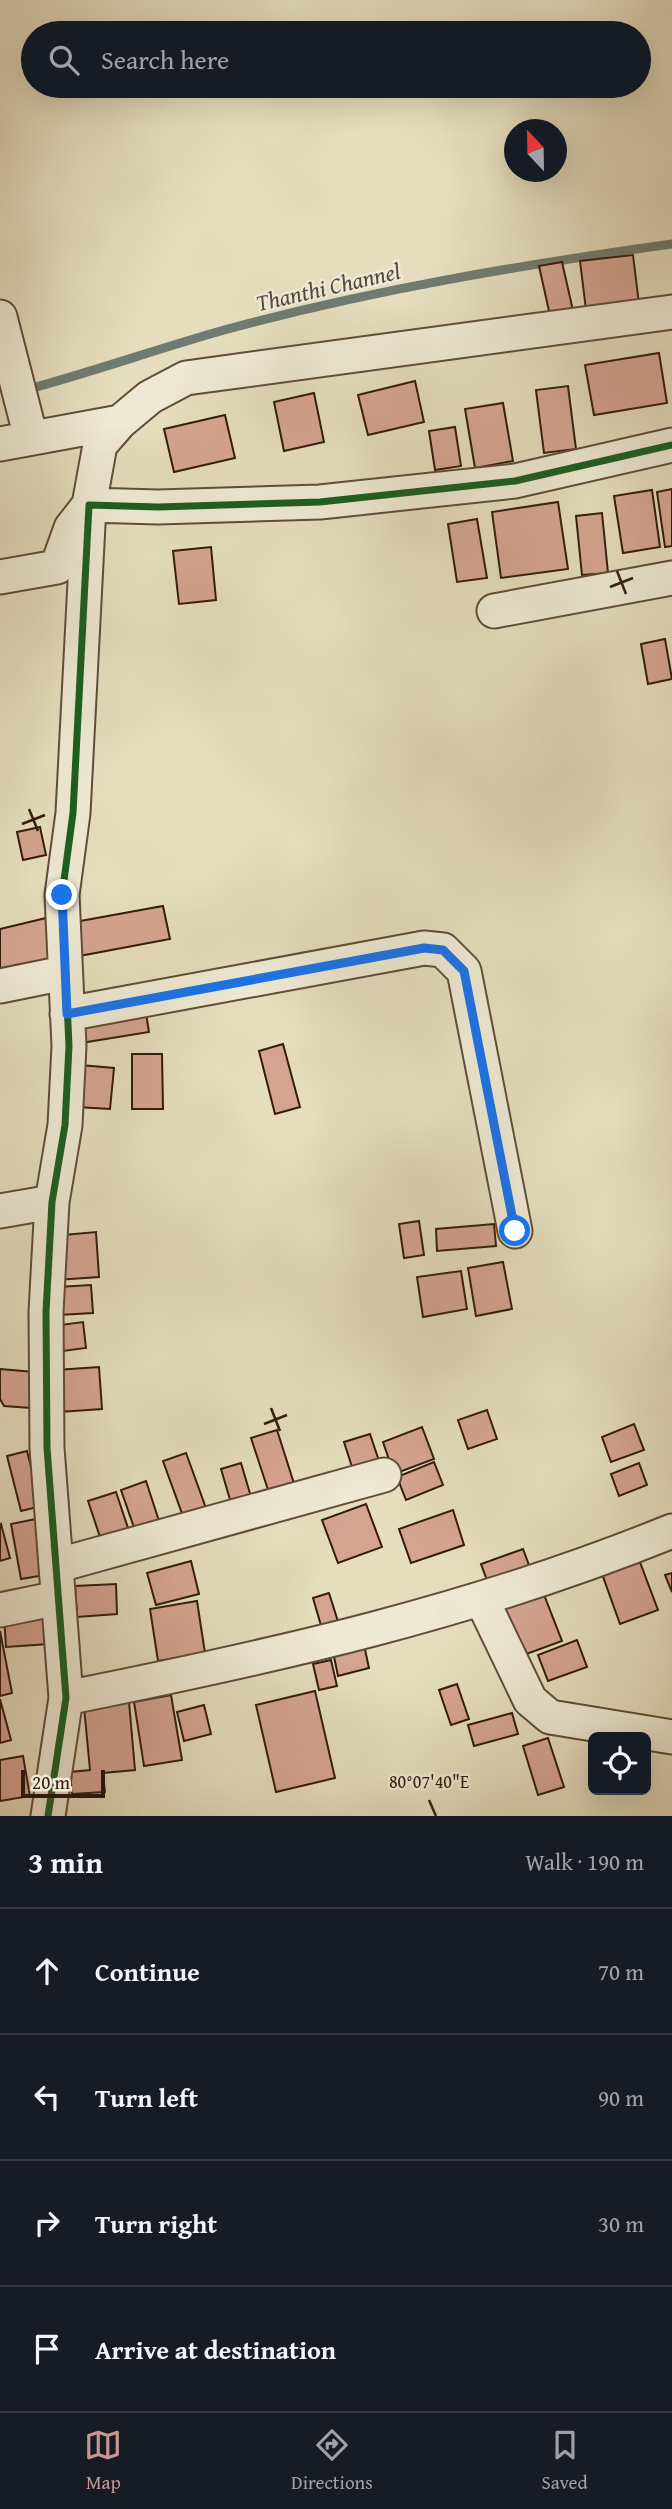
<!DOCTYPE html>
<meta charset="utf-8">
<style>
body{margin:0;font-family:"Gentium Book Plus",serif;background:#20242c;color:#f1f3f6}
.controls{position:absolute;right:21px;bottom:21px;display:grid;overflow:hidden;border-radius:10px;box-shadow:0 7px 28px #0002}
.controls button{width:63px;height:63px;display:grid;place-items:center;padding:0;border:0;border-bottom:2px solid #363941;background:#171b24;color:#f1f3f6;font:35px sans-serif}
.compass{position:absolute;left:504px;top:119px;width:63px;height:63px;border-radius:50%;background:#171b24;box-shadow:0 7px 28px #0002;rotate:338deg}
.scale{position:absolute;left:21px;bottom:18px;width:84px;box-sizing:border-box;padding-left:7px;border:4px solid #341b0f;border-top:0;font-size:19px;line-height:24px;white-space:nowrap;color:#341b0f;-webkit-text-stroke:5px #eee9d4;paint-order:stroke}
.stop{position:absolute;width:21px;height:21px;margin:-16px;border:5px solid #1a73e8;border-radius:50%;background:#fff}
.stop.end{background:#1a73e8;border-color:#fff;box-shadow:0 2px 7px #0008}
.list{margin:0;padding:0;list-style:none}
h2{display:flex;justify-content:space-between;align-items:center;height:91px;margin:0;padding:0 28px;font-size:30px}
h2 small{font-size:23px;font-weight:400;color:#9ea1a6}
.list li{display:grid;grid-template-columns:46px 1fr auto;gap:21px;align-items:center;box-sizing:border-box;height:126px;padding:0 28px;border-top:2px solid #363941}
.list b{display:block;font-size:26px;white-space:nowrap}
.list em{font-size:23px;font-style:normal;color:#9ea1a6}
.icon{flex:none;width:38px;height:38px;fill:none;stroke:currentColor;stroke-width:2;stroke-linecap:round;stroke-linejoin:round}
.map{position:relative;flex:none;width:672px;height:1816px;overflow:hidden}
.search{position:absolute;background:#171b24;box-shadow:0 7px 28px #0002;left:21px;right:21px;top:21px;height:77px;display:flex;align-items:center;gap:18px;box-sizing:border-box;padding:0 24px;border-radius:38px;color:#9ea1a6;font-size:26px}
.sheet{height:595px;background:#171b24}
nav{display:flex;justify-content:space-around;align-items:center;box-sizing:border-box;height:98px;border-top:2px solid #363941;background:#171b24;font-size:19px;color:#9ea1a6}
nav a{display:grid;justify-items:center;gap:4px}
nav .on{color:#c59692}
.map>svg:first-child{display:block}
</style>
<div class="map">
<svg width="672" height="1816" viewBox="0 0 672 1816">
<rect width="100%" height="100%" fill="#e5ddbd"/>
<filter id="stains"><feTurbulence type="fractalNoise" baseFrequency=".00286" numOctaves="4"/><feColorMatrix values="0 0 0 0 .2 0 0 0 0 .09 0 0 0 0 .02 0 0 0 .5 -.17"/></filter>
<radialGradient id="worn" r=".72"><stop offset=".6" stop-color="#630" stop-opacity="0"/><stop offset="1" stop-color="#630" stop-opacity=".3"/></radialGradient>
<g fill="none" stroke-linecap="round" stroke-linejoin="round">
<path stroke="#6f7b71" stroke-width="9" d="M 25,390 C 92,372 157,349 224,330 C 371,290 521,265 672,244"/>
</g>
<path fill="#d5a491" stroke="#341b0f" stroke-width="2" d="M 633,255 L 639,304 L 586,310 L 580,261 Z
M 562,262 L 574,315 L 551,320 L 539,266 Z
M 659,353 L 667,403 L 594,415 L 585,365 Z
M 415,381 L 424,422 L 368,435 L 358,395 Z
M 568,386 L 576,449 L 544,453 L 536,390 Z
M 314,393 L 324,442 L 284,451 L 274,402 Z
M 503,403 L 513,461 L 475,468 L 465,409 Z
M 225,415 L 235,458 L 174,472 L 164,429 Z
M 455,427 L 461,466 L 435,470 L 429,431 Z
M 672,489 L 672,546 L 665,547 L 657,492 Z
M 652,490 L 660,547 L 623,553 L 614,496 Z
M 558,502 L 568,569 L 501,578 L 492,512 Z
M 602,513 L 608,573 L 582,575 L 576,516 Z
M 477,519 L 487,578 L 457,582 L 448,524 Z
M 211,547 L 216,600 L 179,604 L 173,551 Z
M 665,639 L 672,679 L 648,684 L 641,644 Z
M 40,827 L 46,855 L 23,860 L 17,832 Z
M 163,906 L 170,939 L 74,957 L 69,923 Z
M 46,918 L 57,964 L 0,978 L 0,929 Z
M 145,1007 L 149,1032 L 81,1043 L 78,1019 Z
M 283,1044 L 300,1107 L 275,1114 L 259,1051 Z
M 132,1054 L 162,1054 L 163,1109 L 132,1109 Z
M 80,1065 L 114,1068 L 110,1109 L 77,1107 Z
M 419,1221 L 424,1255 L 404,1258 L 399,1224 Z
M 494,1224 L 496,1246 L 437,1251 L 436,1229 Z
M 96,1232 L 99,1277 L 56,1280 L 53,1236 Z
M 503,1262 L 512,1309 L 476,1316 L 468,1268 Z
M 461,1271 L 467,1309 L 423,1317 L 417,1277 Z
M 91,1285 L 93,1313 L 59,1315 L 58,1287 Z
M 83,1322 L 86,1348 L 63,1351 L 60,1325 Z
M 99,1367 L 102,1409 L 59,1412 L 56,1370 Z
M 0,1369 L 34,1372 L 31,1408 L 4,1406 L 0,1399 Z
M 487,1410 L 497,1439 L 468,1449 L 458,1420 Z
M 634,1424 L 644,1450 L 611,1462 L 602,1437 Z
M 422,1427 L 434,1459 L 394,1474 L 383,1442 Z
M 277,1430 L 297,1493 L 272,1502 L 251,1438 Z
M 370,1434 L 379,1461 L 353,1470 L 344,1442 Z
M 27,1451 L 41,1506 L 21,1511 L 7,1456 Z
M 186,1453 L 207,1511 L 184,1519 L 163,1461 Z
M 434,1462 L 443,1485 L 406,1500 L 397,1477 Z
M 241,1463 L 254,1507 L 234,1513 L 221,1469 Z
M 639,1463 L 647,1485 L 619,1496 L 611,1474 Z
M 146,1481 L 161,1527 L 137,1536 L 121,1490 Z
M 116,1492 L 130,1534 L 102,1543 L 88,1501 Z
M 366,1504 L 382,1547 L 338,1563 L 322,1520 Z
M 453,1510 L 464,1545 L 411,1563 L 399,1529 Z
M 41,1518 L 51,1574 L 21,1579 L 11,1524 Z
M 1,1524 L 10,1558 L 0,1561 L 0,1525 Z
M 523,1549 L 533,1576 L 491,1591 L 481,1564 Z
M 638,1557 L 658,1610 L 620,1624 L 601,1571 Z
M 191,1561 L 199,1594 L 156,1605 L 147,1573 Z
M 672,1573 L 672,1592 L 665,1575 Z
M 116,1584 L 117,1614 L 77,1617 L 75,1586 Z
M 541,1587 L 562,1641 L 521,1656 L 501,1601 Z
M 329,1593 L 341,1631 L 324,1636 L 313,1598 Z
M 197,1601 L 205,1653 L 158,1661 L 150,1609 Z
M 47,1613 L 49,1644 L 6,1647 L 4,1616 Z
M 0,1631 L 12,1693 L 0,1696 Z
M 363,1640 L 369,1668 L 338,1676 L 332,1647 Z
M 577,1640 L 587,1667 L 548,1681 L 538,1655 Z
M 331,1660 L 337,1686 L 319,1690 L 313,1664 Z
M 457,1684 L 469,1719 L 451,1725 L 439,1690 Z
M 315,1691 L 335,1778 L 276,1792 L 256,1705 Z
M 171,1695 L 182,1760 L 144,1766 L 134,1702 Z
M 0,1699 L 11,1740 L 0,1743 Z
M 129,1702 L 135,1770 L 103,1773 L 105,1792 L 72,1794 L 70,1772 L 90,1770 L 84,1707 Z
M 204,1705 L 211,1734 L 184,1741 L 177,1712 Z
M 512,1713 L 518,1734 L 474,1746 L 468,1725 Z
M 548,1738 L 564,1787 L 538,1795 L 523,1746 Z
M 23,1756 L 30,1796 L 0,1801 L 0,1760 Z"/>
<g fill="none" stroke-linecap="round" stroke-linejoin="round">
<defs>
<path id="minor" d="M 0,317 L 31,438
M 0,444 L 120,422
M 0,577 L 57,567 L 71,528 L 89,505 L 100,445 L 120,422 L 150,397 L 186,378 L 672,312
M 494,611 L 672,578
M 0,986 L 64,973
M 67,1014 L 424,948 L 443,950 L 464,971 L 515,1231
M 0,1211 L 52,1202
M 59,1565 L 384,1475
M 482,1600 L 530,1700 L 550,1717 L 672,1737
M 0,1610 L 58,1598
M 66,1698 C 276,1656 473,1612 672,1531
M 48,1816 L 66,1698 L 47,1448 L 46,1312 L 52,1202 L 65,1125 L 69,1046 L 62,895 L 73,813 L 89,505 L 158,507 L 320,502 L 515,481 L 672,445"/>
</defs>
<use href="#minor" stroke="#604c3a" stroke-width="37"/>
<use href="#minor" stroke="#eee9d4" stroke-width="33"/>
<defs>
<path id="cycleway" d="M 48,1816 L 66,1698 L 47,1448 L 46,1312 L 52,1202 L 65,1125 L 69,1046 L 62,895 L 73,813 L 89,505 L 158,507 L 320,502 L 515,481 L 672,445"/>
</defs>
<use href="#cycleway" stroke="#eee9d4" stroke-width="11"/>
<use href="#cycleway" stroke="#1b5e20" stroke-width="7"/>
</g>
<g fill="none" stroke-linecap="round" stroke-linejoin="round">
<path stroke="#1a73e8" stroke-width="9" d="M 62,895 L 67,1014 L 424,948 L 443,950 L 464,971 L 515,1231"/>
</g>
<path fill="none" stroke="#341b0f" stroke-width="2.5" d="M 617,571 L 626,594M 610,587 L 633,578M 29,809 L 38,831M 22,824 L 45,815M 271,1408 L 280,1431M 264,1424 L 287,1415M 429,1800 L 436,1816"/>
<g text-anchor="middle" stroke-width="5" stroke-linejoin="round" paint-order="stroke">
<g font-size="23" font-style="italic" fill="#514b40" stroke="#eee9d4">
<text transform="translate(328 287) rotate(-13)" y="8">Thanthi Channel</text>
</g>
</g>
<g font-size="18" text-anchor="middle" fill="#341b0f" stroke="#eee9d4" stroke-width="5" stroke-linejoin="round" paint-order="stroke">
<text x="429" y="1788">80°07'40"E</text>
</g>
<rect width="100%" height="100%" filter="url(#stains)"/>
<rect width="100%" height="100%" fill="url(#worn)"/>
</svg>
<div class="controls">
<button><svg class="icon" aria-label="locate" viewBox="0 0 24 24"><circle cx="12" cy="12" r="6"/><path d="M12 2v4M12 18v4M2 12h4M18 12h4"/></svg></button>
</div>
<svg class="compass" viewBox="-18 -18 36 36"><path d="M0-13l5 13h-10z" fill="#e53935"/><path d="M0 13l5-13h-10z" fill="#9ea1a6"/></svg>
<div class="scale">20 m</div>
<div class="stop" style="left:515px;top:1231px"></div>
<div class="stop end" style="left:62px;top:895px"></div>
<div class="search"><svg class="icon" aria-label="search" viewBox="0 0 24 24"><circle cx="10" cy="10" r="6"/><path d="M15 15l6 6"/></svg>Search here</div>
</div>
<section class="sheet">
<h2>3 min<small>Walk · 190 m</small></h2>
<ul class="list">
<li><svg class="icon" aria-label="ahead" viewBox="0 0 24 24"><path d="M12 20V5M6 11l6-6 6 6"/></svg><div><b>Continue</b></div><em>70 m</em></li>
<li><svg class="icon" aria-label="left" viewBox="0 0 24 24"><path d="M17 20v-9H6M10 6l-5 5 5 5"/></svg><div><b>Turn left</b></div><em>90 m</em></li>
<li><svg class="icon" aria-label="right" viewBox="0 0 24 24"><path d="M7 20v-9h11M14 6l5 5-5 5"/></svg><div><b>Turn right</b></div><em>30 m</em></li>
<li><svg class="icon" aria-label="arrive" viewBox="0 0 24 24"><path d="M6 21V4h12l-3 4 3 4H6"/></svg><div><b>Arrive at destination</b></div></li>
</ul>
</section>
<nav>
<a class="on"><svg class="icon" aria-label="map" viewBox="0 0 24 24"><path d="M3 6l6-2 6 2 6-2v14l-6 2-6-2-6 2zM9 4v14M15 6v14"/></svg>Map</a>
<a><svg class="icon" aria-label="directions" viewBox="0 0 24 24"><path d="M12 3l9 9-9 9-9-9zM9 14v-3h6M13 9l2 2-2 2"/></svg>Directions</a>
<a><svg class="icon" aria-label="saved" viewBox="0 0 24 24"><path d="M7 4h10v16l-5-4-5 4z"/></svg>Saved</a>
</nav>
